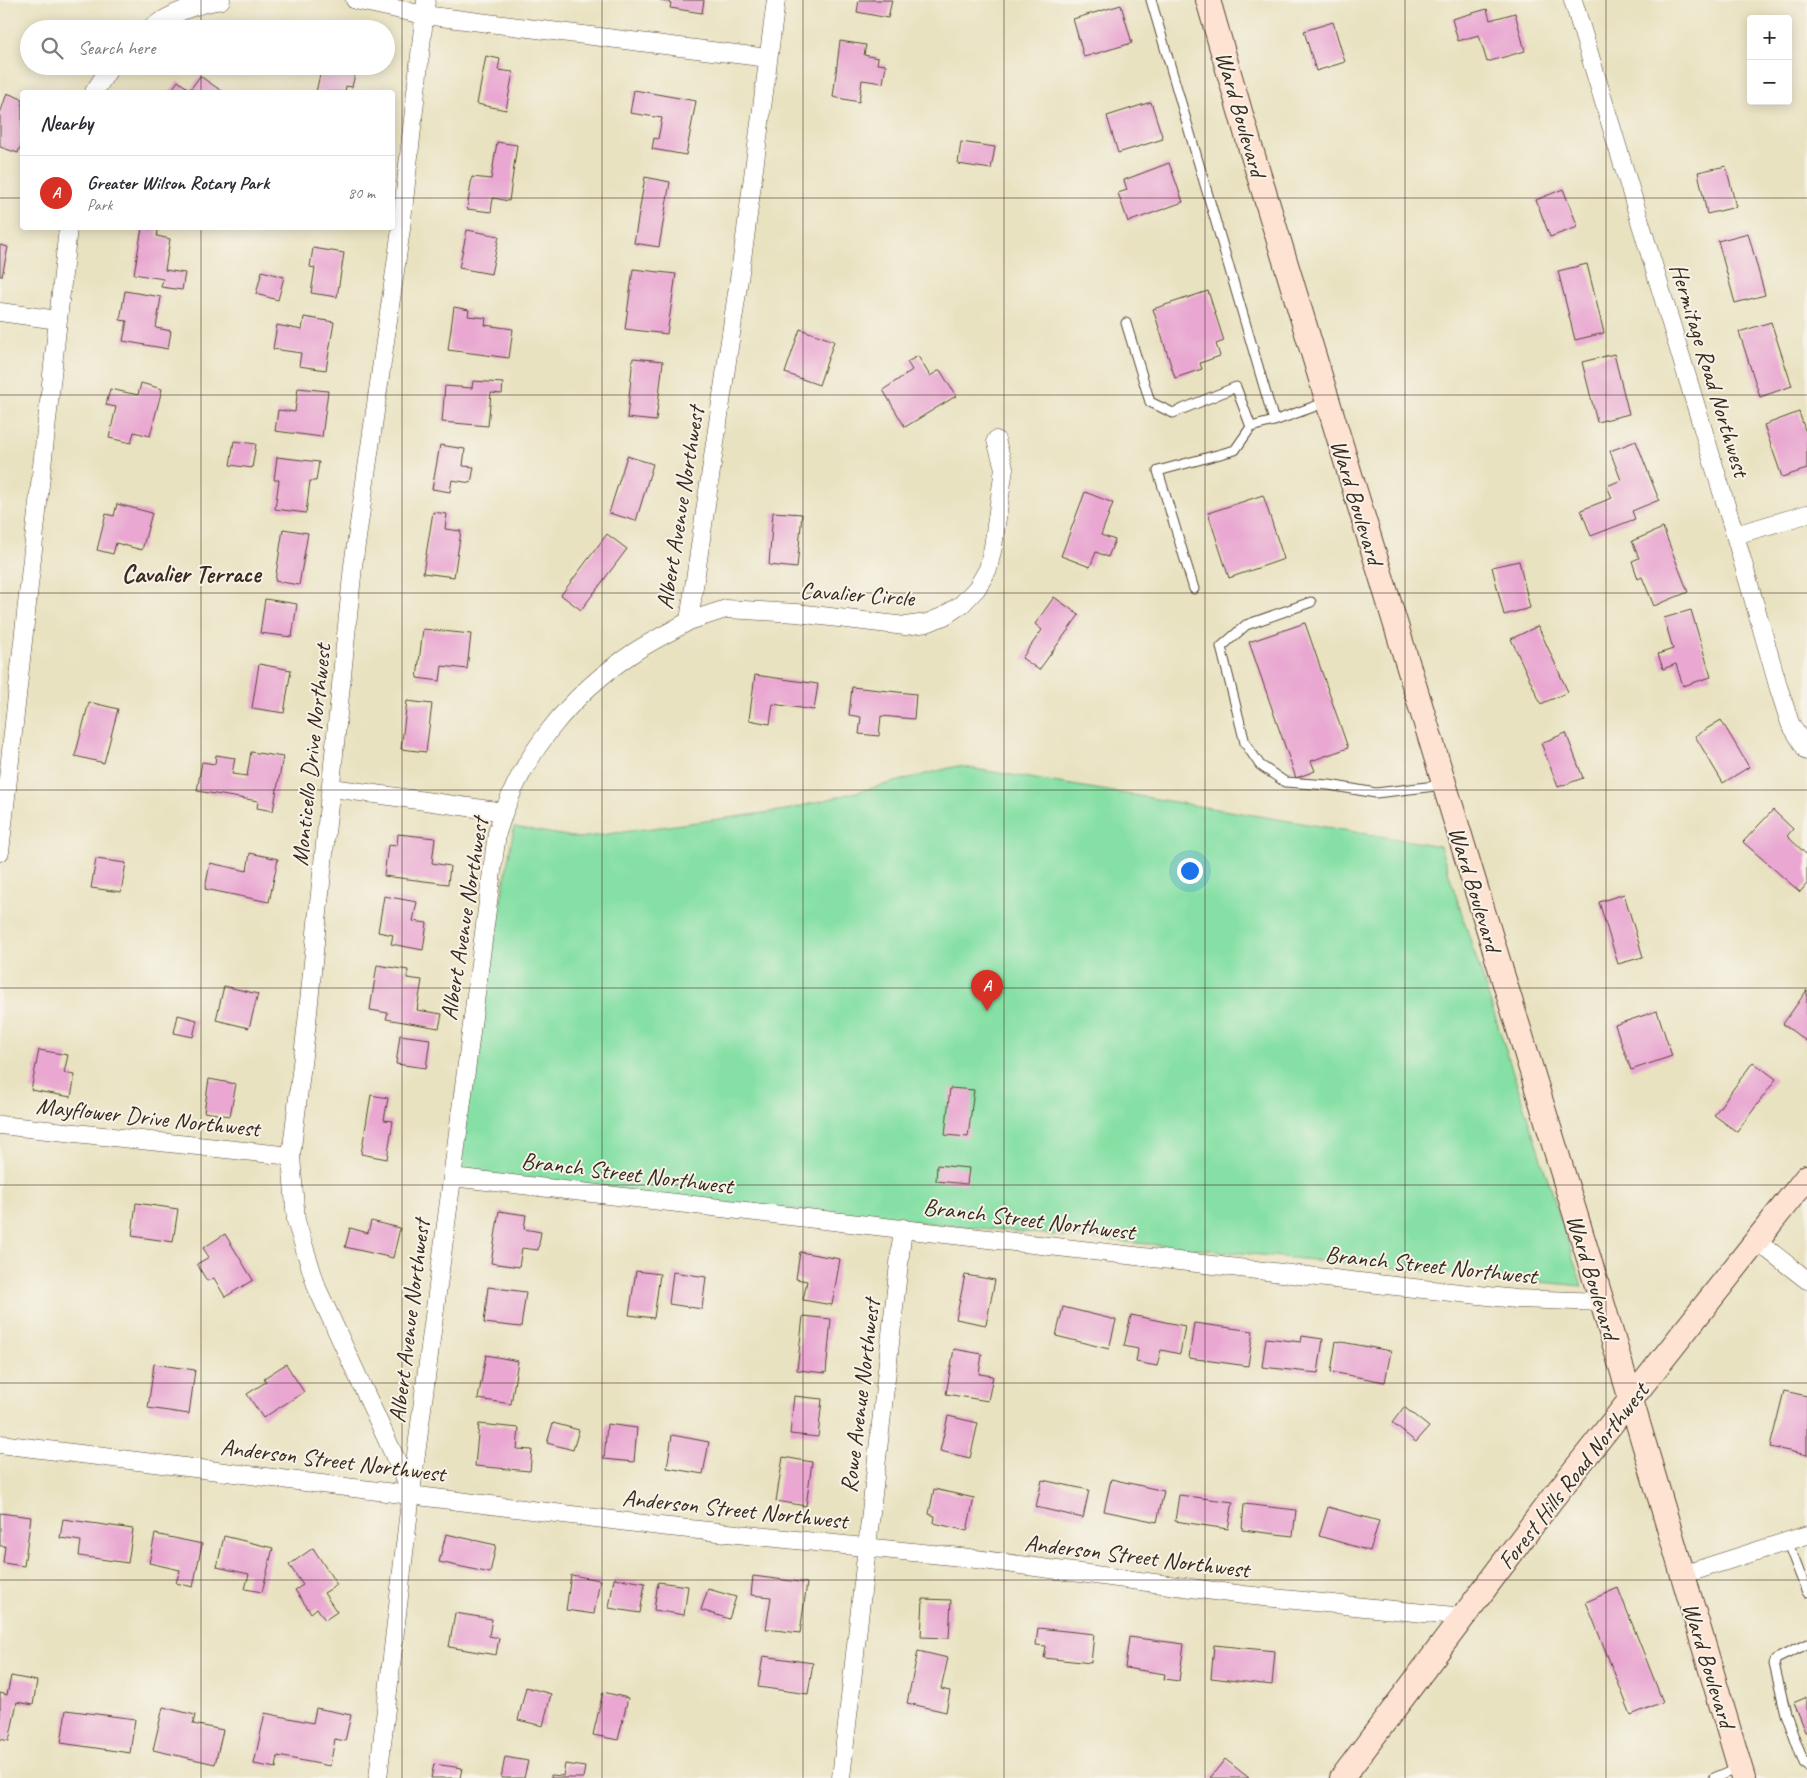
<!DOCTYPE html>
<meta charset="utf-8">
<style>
body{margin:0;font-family:Caveat,sans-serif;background:#f2f2f3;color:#2b2b33}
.controls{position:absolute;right:15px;top:15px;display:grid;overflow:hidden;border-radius:5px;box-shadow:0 2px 12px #0003}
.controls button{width:45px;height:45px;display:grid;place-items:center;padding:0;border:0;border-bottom:1px solid #e1e1e2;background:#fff;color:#2b2b33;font:25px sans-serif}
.you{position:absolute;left:1189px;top:870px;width:18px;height:18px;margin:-12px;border:4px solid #fff;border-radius:50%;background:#1a73e8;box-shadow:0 0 0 8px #1a73e833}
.badge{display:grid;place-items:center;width:32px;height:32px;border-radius:50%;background:#d93025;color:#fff;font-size:16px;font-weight:700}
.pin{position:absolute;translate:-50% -41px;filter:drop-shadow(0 1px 2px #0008)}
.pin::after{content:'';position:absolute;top:26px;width:18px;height:15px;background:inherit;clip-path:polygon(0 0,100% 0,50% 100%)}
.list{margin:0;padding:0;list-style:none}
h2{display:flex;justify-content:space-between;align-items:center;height:65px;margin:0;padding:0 20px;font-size:21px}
h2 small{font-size:16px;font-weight:400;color:#7c7c81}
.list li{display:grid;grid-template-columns:32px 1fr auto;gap:15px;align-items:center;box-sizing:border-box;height:75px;padding:0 20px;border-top:1px solid #e1e1e2}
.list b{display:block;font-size:19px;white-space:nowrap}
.list p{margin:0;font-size:16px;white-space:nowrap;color:#7c7c81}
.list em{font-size:16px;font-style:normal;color:#7c7c81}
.icon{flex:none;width:28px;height:28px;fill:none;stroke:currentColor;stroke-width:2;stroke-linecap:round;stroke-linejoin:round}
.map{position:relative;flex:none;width:1807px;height:1778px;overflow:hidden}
.search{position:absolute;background:#fff;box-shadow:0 2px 12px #0003;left:20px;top:20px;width:375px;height:55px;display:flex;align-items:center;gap:12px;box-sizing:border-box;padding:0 18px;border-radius:28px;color:#7c7c81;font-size:19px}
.panel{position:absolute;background:#fff;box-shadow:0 2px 12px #0003;left:20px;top:90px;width:375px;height:140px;border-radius:5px}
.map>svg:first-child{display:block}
</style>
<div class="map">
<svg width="1807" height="1778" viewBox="0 0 1807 1778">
<rect width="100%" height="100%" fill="#f7f3e8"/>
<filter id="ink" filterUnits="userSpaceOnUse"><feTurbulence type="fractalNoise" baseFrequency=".02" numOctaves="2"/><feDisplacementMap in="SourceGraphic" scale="10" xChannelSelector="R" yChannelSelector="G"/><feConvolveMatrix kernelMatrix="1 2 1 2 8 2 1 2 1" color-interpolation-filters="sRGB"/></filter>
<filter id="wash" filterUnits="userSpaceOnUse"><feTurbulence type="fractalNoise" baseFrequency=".0096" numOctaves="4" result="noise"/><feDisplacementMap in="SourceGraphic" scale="20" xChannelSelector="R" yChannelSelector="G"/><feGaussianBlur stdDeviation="1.12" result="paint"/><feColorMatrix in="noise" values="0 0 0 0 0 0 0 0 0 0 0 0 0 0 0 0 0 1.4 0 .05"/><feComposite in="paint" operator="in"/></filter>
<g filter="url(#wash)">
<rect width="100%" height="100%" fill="#e9e2c1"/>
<path fill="#86e0a5" stroke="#608562" d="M 957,766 L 1440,846 L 1582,1286 L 452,1177 L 514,827 L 579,838 L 786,810 Z"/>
<g id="blocks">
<path fill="#e9a7d1" d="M 660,0 L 704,0 L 702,13 L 670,8 L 671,3 Z
M 859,0 L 892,0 L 888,18 L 857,12 Z
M 1121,5 L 1132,43 L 1084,57 L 1073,19 Z
M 1487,9 L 1490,20 L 1515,13 L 1525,51 L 1487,62 L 1479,35 L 1458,41 L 1452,19 Z
M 46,21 L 56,29 L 39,29 Z
M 1333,22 L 1345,62 L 1316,71 L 1304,31 Z
M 29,41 L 29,52 L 23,48 Z
M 840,41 L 866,45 L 864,55 L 878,58 L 877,64 L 886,65 L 883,83 L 862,80 L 859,102 L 833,97 Z
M 486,56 L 500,59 L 498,70 L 513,72 L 506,110 L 477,104 Z
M 322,66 L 357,66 L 352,87 L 346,86 L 345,92 L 316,92 Z
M 200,76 L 223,92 L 170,92 L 178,81 L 190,90 Z
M 634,90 L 696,101 L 686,155 L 652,149 L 654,138 L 658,139 L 662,118 L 630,113 Z
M 7,93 L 22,99 L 22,141 L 18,153 L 0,147 L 0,114 Z
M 1151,102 L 1163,139 L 1118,153 L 1107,116 Z
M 497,142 L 517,145 L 509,201 L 493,198 L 491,212 L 467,209 L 472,177 L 491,179 Z
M 961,142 L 995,147 L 991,169 L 958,164 Z
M 1169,163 L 1183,202 L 1128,222 L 1118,193 L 1127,190 L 1124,180 Z
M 1726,166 L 1736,207 L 1707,214 L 1698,172 Z
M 645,177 L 670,182 L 659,247 L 634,243 Z
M 1563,189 L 1578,227 L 1550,237 L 1536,200 Z
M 142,228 L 158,230 L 157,236 L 170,239 L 165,270 L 185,273 L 182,290 L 161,287 L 163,279 L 134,274 Z
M 467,230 L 499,236 L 491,274 L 459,268 Z
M 1748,233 L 1765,295 L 1735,303 L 1718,241 Z
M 0,245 L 8,247 L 2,276 L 0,276 Z
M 313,248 L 344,253 L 337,297 L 311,293 L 315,268 L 310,267 Z
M 1587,264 L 1604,333 L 1575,340 L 1558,271 Z
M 633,269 L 676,274 L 667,334 L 625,329 Z
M 262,271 L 284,277 L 278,300 L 256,294 Z
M 125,291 L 161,297 L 156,328 L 171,331 L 168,349 L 123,341 L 127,321 L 120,320 Z
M 1208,291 L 1224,341 L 1216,344 L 1220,356 L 1200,363 L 1202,369 L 1175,378 L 1153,309 Z
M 454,307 L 469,310 L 468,316 L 486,318 L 485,325 L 513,329 L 509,358 L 448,350 Z
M 304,317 L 334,322 L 326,370 L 299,366 L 301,353 L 273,349 L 277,325 L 302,330 Z
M 1771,322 L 1792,386 L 1760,397 L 1739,332 Z
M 800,329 L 834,341 L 819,385 L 785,373 Z
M 1614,354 L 1629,414 L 1597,422 L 1582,362 Z
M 918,356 L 930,376 L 940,370 L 956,396 L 905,427 L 883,390 L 912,370 L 907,362 Z
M 633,358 L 663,361 L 656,421 L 627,418 Z
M 473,381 L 503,383 L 502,394 L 491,393 L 488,426 L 442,422 L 445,386 L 472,388 Z
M 141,383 L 162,389 L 150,436 L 134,432 L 131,443 L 109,438 L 116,407 L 106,405 L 110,389 L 138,395 Z
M 298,388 L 328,391 L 322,437 L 275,431 L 278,410 L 295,412 Z
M 1799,412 L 1805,430 L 1807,429 L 1807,469 L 1782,477 L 1764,425 Z
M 234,441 L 256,444 L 252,468 L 230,465 Z
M 1636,441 L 1659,500 L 1632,511 L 1635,519 L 1591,536 L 1581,510 L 1612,498 L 1607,486 L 1621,480 L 1610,451 Z
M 440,445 L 465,449 L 463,466 L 474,467 L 471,483 L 452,480 L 450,492 L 432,489 Z
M 627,456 L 653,464 L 636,521 L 609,513 Z
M 277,457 L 319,462 L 316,481 L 310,481 L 306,513 L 275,509 L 279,480 L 274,480 Z
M 1085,492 L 1113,503 L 1101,535 L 1115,540 L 1108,557 L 1096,552 L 1090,567 L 1061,556 Z
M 1263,495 L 1284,559 L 1229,578 L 1208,513 Z
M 117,504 L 152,513 L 142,550 L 116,543 L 113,554 L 97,550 L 106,514 L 114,516 Z
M 433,512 L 447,514 L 445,529 L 461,531 L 454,577 L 423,573 Z
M 773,512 L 802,514 L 797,568 L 769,565 Z
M 1663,528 L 1688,592 L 1654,606 L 1642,577 L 1638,579 L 1632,561 L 1639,558 L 1632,541 Z
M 283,529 L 308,533 L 299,585 L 275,581 Z
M 607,534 L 627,549 L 581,610 L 561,595 Z
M 1519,561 L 1530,608 L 1504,615 L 1492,567 Z
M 1054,597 L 1079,615 L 1039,670 L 1022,658 L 1042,630 L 1035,624 Z
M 265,599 L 297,604 L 292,637 L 260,633 Z
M 1691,610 L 1711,677 L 1683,686 L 1676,664 L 1663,669 L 1658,654 L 1673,649 L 1664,618 Z
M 1305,623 L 1348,748 L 1311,761 L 1315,771 L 1296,778 L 1249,642 Z
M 1538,626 L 1568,692 L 1541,704 L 1511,639 Z
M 423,629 L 471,634 L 467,669 L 442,666 L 440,681 L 417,678 Z
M 259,664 L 291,670 L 284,713 L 252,708 Z
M 755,675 L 818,684 L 814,710 L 773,704 L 770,724 L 749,720 Z
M 852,687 L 916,694 L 914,719 L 881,716 L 879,736 L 859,734 L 861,717 L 849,715 Z
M 407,701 L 432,704 L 426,752 L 401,749 Z
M 89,702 L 118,709 L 104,763 L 75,756 Z
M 1721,720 L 1749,767 L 1723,783 L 1695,736 Z
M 1566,733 L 1583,778 L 1558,787 L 1541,743 Z
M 251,752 L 283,757 L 273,811 L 257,808 L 258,801 L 197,791 L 202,762 L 215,764 L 216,755 L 235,758 L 232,774 L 247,776 Z
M 1773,810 L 1793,829 L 1787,836 L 1807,855 L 1807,884 L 1800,892 L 1743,842 Z
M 398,834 L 435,838 L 432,863 L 450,866 L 448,884 L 384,876 L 388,845 L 397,846 Z
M 250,853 L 278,859 L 269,902 L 205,889 L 210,863 L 247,871 Z
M 96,859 L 126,863 L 121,892 L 91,888 Z
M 1624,894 L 1643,957 L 1618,964 L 1599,902 Z
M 384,896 L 417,902 L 413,921 L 427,923 L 423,950 L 391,944 L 393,935 L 378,932 Z
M 377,965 L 408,970 L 407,978 L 422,980 L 417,1010 L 442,1014 L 439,1028 L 386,1019 L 388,1013 L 370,1010 Z
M 224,986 L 258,994 L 249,1028 L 216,1020 Z
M 1807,990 L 1807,1040 L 1806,1041 L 1783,1024 Z
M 1657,1011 L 1672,1056 L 1631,1070 L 1615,1025 Z
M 178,1015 L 197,1020 L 193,1037 L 174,1033 Z
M 400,1035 L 430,1039 L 426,1068 L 396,1064 Z
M 39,1050 L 68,1055 L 64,1073 L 75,1075 L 71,1097 L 31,1090 Z
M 1753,1062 L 1776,1079 L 1737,1132 L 1714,1115 Z
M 209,1079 L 236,1084 L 230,1116 L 204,1112 Z
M 950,1088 L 974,1090 L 968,1137 L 945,1135 Z
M 371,1095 L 388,1098 L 384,1120 L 393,1121 L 387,1159 L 361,1154 Z
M 937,1165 L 969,1168 L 967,1184 L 936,1181 Z
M 136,1203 L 178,1209 L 173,1242 L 132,1236 Z
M 499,1211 L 526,1215 L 524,1229 L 541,1232 L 538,1250 L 522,1248 L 519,1267 L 491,1263 Z
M 371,1221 L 400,1228 L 393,1258 L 345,1247 L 350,1228 L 368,1233 Z
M 225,1234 L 253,1280 L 225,1297 L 214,1278 L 207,1281 L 197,1264 L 209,1257 L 203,1248 Z
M 800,1252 L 840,1259 L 832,1305 L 803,1300 L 807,1281 L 796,1279 Z
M 636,1271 L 660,1274 L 654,1318 L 629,1315 Z
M 673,1272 L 706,1277 L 702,1309 L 669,1304 Z
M 965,1275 L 995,1280 L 986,1325 L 956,1319 Z
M 488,1287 L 526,1292 L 521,1327 L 484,1323 Z
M 1063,1307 L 1116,1320 L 1109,1349 L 1056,1336 Z
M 1131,1315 L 1185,1326 L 1180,1354 L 1161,1350 L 1157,1366 L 1136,1362 L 1138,1349 L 1124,1346 Z
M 803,1316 L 831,1319 L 826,1373 L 797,1370 Z
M 1194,1323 L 1253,1331 L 1248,1366 L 1189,1358 Z
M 1302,1336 L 1323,1339 L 1318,1373 L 1262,1367 L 1266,1338 L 1301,1342 Z
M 1336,1341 L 1391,1351 L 1385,1382 L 1331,1372 Z
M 954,1349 L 982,1354 L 979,1374 L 993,1376 L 988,1401 L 946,1394 Z
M 486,1355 L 518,1361 L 511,1404 L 478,1399 Z
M 154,1364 L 195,1370 L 189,1414 L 148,1408 Z
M 286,1364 L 304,1392 L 263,1418 L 247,1394 L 266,1382 L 264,1378 Z
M 1784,1391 L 1807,1396 L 1807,1455 L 1770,1447 Z
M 794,1396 L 822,1399 L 818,1437 L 790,1434 Z
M 1404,1407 L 1429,1427 L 1416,1442 L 1392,1423 Z
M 948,1416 L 978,1423 L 970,1458 L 940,1451 Z
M 553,1423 L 579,1430 L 573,1450 L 547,1443 Z
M 479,1424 L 519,1428 L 517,1449 L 532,1450 L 530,1471 L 475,1466 Z
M 607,1424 L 637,1428 L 634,1462 L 604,1459 Z
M 672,1435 L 709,1442 L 703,1474 L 667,1468 Z
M 783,1457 L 812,1462 L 806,1506 L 776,1501 Z
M 1111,1479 L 1164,1491 L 1157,1522 L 1104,1511 Z
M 1042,1480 L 1089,1490 L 1083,1518 L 1036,1507 Z
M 934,1489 L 974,1498 L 967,1531 L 934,1523 L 935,1516 L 929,1514 Z
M 1179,1495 L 1233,1502 L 1228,1529 L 1175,1521 Z
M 1244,1504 L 1296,1510 L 1293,1536 L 1242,1530 Z
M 1328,1507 L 1379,1521 L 1370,1551 L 1319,1536 Z
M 0,1513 L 31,1517 L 24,1566 L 3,1563 L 5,1546 L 0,1546 Z
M 63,1519 L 133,1529 L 128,1563 L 79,1556 L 81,1541 L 60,1538 Z
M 155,1534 L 202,1544 L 193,1587 L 176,1583 L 180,1570 L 149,1563 Z
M 446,1534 L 496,1545 L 490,1573 L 439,1562 Z
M 224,1536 L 273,1548 L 262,1592 L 245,1589 L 249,1574 L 217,1567 Z
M 313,1548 L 337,1585 L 324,1593 L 337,1612 L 325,1620 L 317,1608 L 311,1613 L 295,1590 L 303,1585 L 289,1565 Z
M 571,1575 L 600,1580 L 594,1614 L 566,1610 Z
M 753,1576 L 807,1583 L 800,1633 L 766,1629 L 771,1597 L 751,1595 Z
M 614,1578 L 645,1583 L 640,1613 L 609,1608 Z
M 658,1582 L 688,1586 L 684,1615 L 654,1610 Z
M 1618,1588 L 1663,1702 L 1631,1715 L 1586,1602 Z
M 708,1589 L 736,1597 L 729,1619 L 701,1610 Z
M 923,1599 L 951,1600 L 949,1638 L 921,1637 Z
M 455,1613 L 492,1619 L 489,1636 L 499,1638 L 496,1655 L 449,1647 Z
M 1038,1628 L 1094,1634 L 1091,1663 L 1044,1658 L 1046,1646 L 1036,1645 Z
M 1129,1637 L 1184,1644 L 1179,1681 L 1164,1679 L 1165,1674 L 1125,1668 Z
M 1214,1645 L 1275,1651 L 1272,1685 L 1211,1678 Z
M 918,1651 L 948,1658 L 941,1689 L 950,1691 L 946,1712 L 907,1703 Z
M 763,1656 L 813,1663 L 808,1694 L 758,1687 Z
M 11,1676 L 37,1681 L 33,1705 L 17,1702 L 9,1741 L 0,1739 L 0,1693 L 7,1695 Z
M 526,1687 L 551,1694 L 543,1726 L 518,1720 Z
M 603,1692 L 628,1698 L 618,1740 L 593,1735 Z
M 1807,1697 L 1807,1732 L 1805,1732 L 1793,1703 Z
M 163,1707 L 195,1715 L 193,1724 L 223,1730 L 215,1764 L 153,1750 Z
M 316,1708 L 351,1715 L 345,1741 L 335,1739 L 330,1766 L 278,1756 L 276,1768 L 254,1764 L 265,1713 L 313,1723 Z
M 66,1710 L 135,1719 L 130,1753 L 61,1743 Z
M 505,1757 L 528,1761 L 524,1778 L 501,1778 Z
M 1225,1759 L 1249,1778 L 1210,1778 Z
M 434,1764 L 462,1768 L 460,1778 L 431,1778 Z
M 565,1764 L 585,1767 L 583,1778 L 551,1778 L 551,1775 L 563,1776 Z"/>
</g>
</g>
<g filter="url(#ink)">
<use href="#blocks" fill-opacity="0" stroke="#554636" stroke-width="1"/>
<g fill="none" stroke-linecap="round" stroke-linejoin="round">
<defs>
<path id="service" d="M 1151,0 L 1274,421 L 1327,402
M 1126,323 L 1150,402 L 1173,413 L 1236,387 L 1251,427 L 1274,421
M 1194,589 L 1158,471 L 1235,450 L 1251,427
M 1311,602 L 1246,625 L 1221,647 L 1245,743 L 1260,765 L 1285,782 L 1329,785 L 1376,793 L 1444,785
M 1787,1541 L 1807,1592
M 1807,1644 L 1776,1659 L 1774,1664 L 1786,1714 L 1804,1764 L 1807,1766
M 1714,1778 L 1740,1767"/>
<path id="minor" d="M 355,0 L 424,15 L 768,58
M 1573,0 L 1735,535 L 1779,689 L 1790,723 L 1807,751
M 149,29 C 170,14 196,4 221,0
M 94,92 L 111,66
M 0,312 L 58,320
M 1735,535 L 1807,514
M 689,621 L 726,609 L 797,613 L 905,626 L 927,623 L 944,616 L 962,604 L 977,588 L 988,569 L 993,547 L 1004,468 L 996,440
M 332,788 L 504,812
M 0,852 L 68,228
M 0,1125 L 291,1156
M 452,1177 L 1386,1285 L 1516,1299 L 1602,1302
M 1757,1241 L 1807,1280
M 0,1444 L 660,1526 L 961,1557 L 1244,1595 L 1464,1617
M 411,1492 L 317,1288 L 296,1221 L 291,1156 L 307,1022 L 353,566 L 401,229 L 426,0
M 1682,1575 L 1807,1535
M 378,1778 L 411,1493 L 497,833 C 519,757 570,694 636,651 C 653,640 672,631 689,621 L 745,238 L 776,0
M 841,1778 L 903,1228"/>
<path id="secondary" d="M 1208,0 L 1250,146 L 1602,1302 L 1743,1778
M 1342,1778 L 1551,1500 L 1807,1177"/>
</defs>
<use href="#service" stroke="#554636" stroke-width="11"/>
<use href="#minor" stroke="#554636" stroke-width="19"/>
<use href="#secondary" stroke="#554636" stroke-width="26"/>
<use href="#service" stroke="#fff" stroke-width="9"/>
<use href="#minor" stroke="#fff" stroke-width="18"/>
<use href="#secondary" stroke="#fee3d2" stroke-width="24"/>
</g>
</g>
<path fill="none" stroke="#3b2a1e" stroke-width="1" stroke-opacity="0.55" d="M 201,0 L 201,29M 402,0 L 402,1778M 602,0 L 602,1778M 803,0 L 803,1778M 1004,0 L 1004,1778M 1205,0 L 1205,1778M 1405,0 L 1405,1778M 1606,0 L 1606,1778M 201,66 L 201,92M 0,198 L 22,198M 392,198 L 1807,198M 201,228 L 201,1778M 0,395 L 1807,395M 0,593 L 1807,593M 0,790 L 1807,790M 0,988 L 1807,988M 0,1185 L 1807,1185M 0,1383 L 1807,1383M 0,1580 L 1807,1580"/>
<g text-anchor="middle" stroke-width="4" stroke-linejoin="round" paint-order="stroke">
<g font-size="24" fill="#3b2a1e" stroke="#f7f3e8">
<text transform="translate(1241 114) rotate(74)" y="8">Ward Boulevard</text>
<text transform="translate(1710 370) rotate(73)" y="8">Hermitage Road Northwest</text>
<text transform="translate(1357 502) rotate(73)" y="8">Ward Boulevard</text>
<text transform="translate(680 508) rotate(-81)" y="8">Albert Avenue Northwest</text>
<text transform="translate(857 594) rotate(4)" y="8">Cavalier Circle</text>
<text transform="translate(311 755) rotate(-84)" y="8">Monticello Drive Northwest</text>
<text transform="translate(1475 889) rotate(73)" y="8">Ward Boulevard</text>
<text transform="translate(464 919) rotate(-81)" y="8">Albert Avenue Northwest</text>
<text transform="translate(148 1117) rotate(6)" y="8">Mayflower Drive Northwest</text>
<text transform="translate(627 1173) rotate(7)" y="8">Branch Street Northwest</text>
<text transform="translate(1029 1219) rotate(7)" y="8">Branch Street Northwest</text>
<text transform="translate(1431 1265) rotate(6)" y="8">Branch Street Northwest</text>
<text transform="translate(1593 1277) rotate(73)" y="8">Ward Boulevard</text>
<text transform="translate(409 1321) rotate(-83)" y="8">Albert Avenue Northwest</text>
<text transform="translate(860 1396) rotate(-83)" y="8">Rowe Avenue Northwest</text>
<text transform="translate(333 1460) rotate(7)" y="8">Anderson Street Northwest</text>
<text transform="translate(1573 1476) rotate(-52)" y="8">Forest Hills Road Northwest</text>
<text transform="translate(735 1509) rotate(6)" y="8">Anderson Street Northwest</text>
<text transform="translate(1137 1556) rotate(7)" y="8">Anderson Street Northwest</text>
<text transform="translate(1709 1665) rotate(73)" y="8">Ward Boulevard</text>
</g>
<g font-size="25" font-weight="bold" fill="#3b2a1e" stroke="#f7f3e8">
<text x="191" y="582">Cavalier Terrace</text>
</g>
</g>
</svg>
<div class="controls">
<button>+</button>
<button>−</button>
</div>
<div class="you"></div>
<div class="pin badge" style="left:987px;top:1011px">A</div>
<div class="search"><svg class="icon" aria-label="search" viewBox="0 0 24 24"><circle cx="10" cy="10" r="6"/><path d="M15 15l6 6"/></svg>Search here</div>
<section class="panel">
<h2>Nearby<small></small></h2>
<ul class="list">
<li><span class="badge">A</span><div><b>Greater Wilson Rotary Park</b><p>Park</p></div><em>80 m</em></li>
</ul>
</section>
</div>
